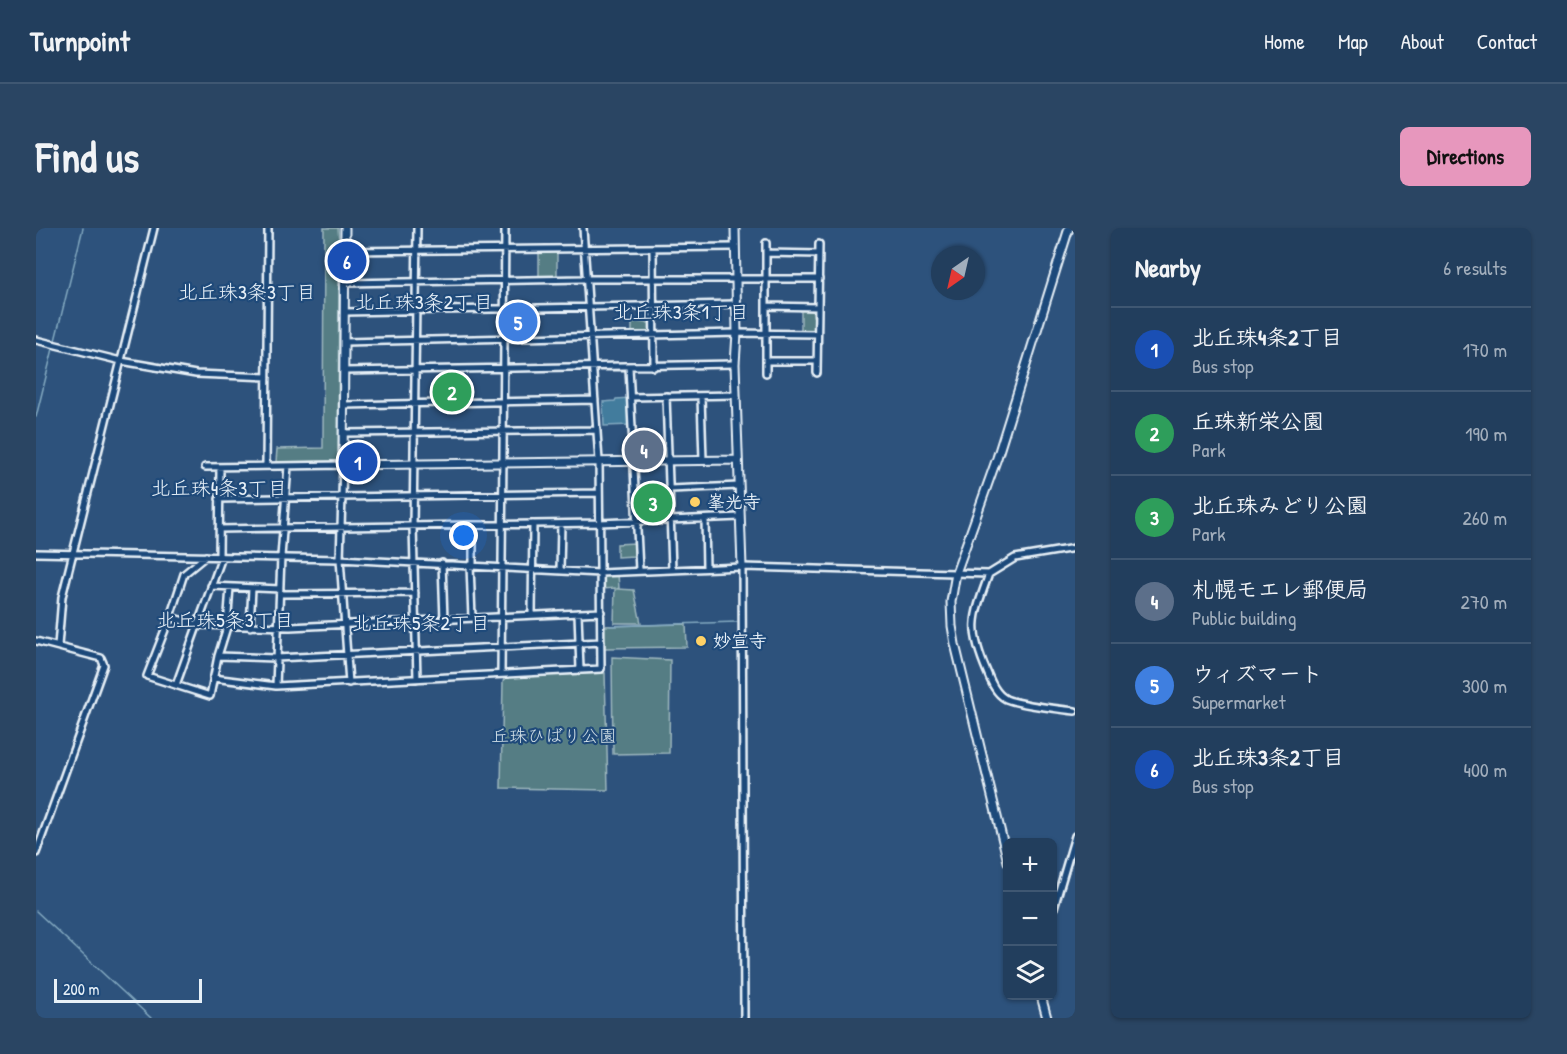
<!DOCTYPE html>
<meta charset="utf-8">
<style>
body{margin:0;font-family:"Patrick Hand","Klee One",sans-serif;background:#2a4563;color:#f1f3f6}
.controls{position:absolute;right:18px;bottom:18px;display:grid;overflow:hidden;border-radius:9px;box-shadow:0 2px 4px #0004}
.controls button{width:54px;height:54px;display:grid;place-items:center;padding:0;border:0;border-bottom:2px solid #3f5772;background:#223e5d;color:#f1f3f6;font:30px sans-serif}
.compass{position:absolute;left:895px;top:18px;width:54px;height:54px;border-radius:50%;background:#223e5d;box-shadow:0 2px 4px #0004;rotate:214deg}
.scale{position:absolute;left:18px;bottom:15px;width:148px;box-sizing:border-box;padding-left:6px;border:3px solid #e8f1f8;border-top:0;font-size:16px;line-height:21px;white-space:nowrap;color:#e8f1f8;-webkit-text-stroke:4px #1f4a7a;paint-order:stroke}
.you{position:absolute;left:428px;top:308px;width:21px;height:21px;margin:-15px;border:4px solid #fff;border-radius:50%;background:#1a73e8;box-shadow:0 0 0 9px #1a73e833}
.badge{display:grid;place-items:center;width:39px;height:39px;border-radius:50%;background:#e797bd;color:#fff;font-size:20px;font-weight:700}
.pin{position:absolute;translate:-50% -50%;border:3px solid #fff;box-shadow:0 2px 6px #0006}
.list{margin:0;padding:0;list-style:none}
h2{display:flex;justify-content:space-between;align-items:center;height:78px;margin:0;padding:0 24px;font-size:26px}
h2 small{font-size:20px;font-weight:400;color:#a2aebc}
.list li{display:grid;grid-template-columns:39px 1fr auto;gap:18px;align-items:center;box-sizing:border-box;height:84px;padding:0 24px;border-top:2px solid #3f5772}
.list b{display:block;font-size:22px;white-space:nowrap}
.list p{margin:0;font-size:20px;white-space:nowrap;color:#a2aebc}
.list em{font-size:20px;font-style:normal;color:#a2aebc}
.icon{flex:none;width:33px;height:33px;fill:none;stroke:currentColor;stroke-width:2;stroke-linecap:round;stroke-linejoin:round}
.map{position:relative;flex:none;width:1039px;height:790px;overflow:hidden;border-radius:9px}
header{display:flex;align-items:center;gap:36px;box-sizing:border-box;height:84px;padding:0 30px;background:#223e5d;border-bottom:2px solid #3f5772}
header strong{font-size:28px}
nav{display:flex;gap:33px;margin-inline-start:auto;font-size:21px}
.intro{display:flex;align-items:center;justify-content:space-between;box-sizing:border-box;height:144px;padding:0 36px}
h1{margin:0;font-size:42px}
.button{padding:15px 27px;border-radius:9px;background:#e797bd;color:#111;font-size:21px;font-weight:700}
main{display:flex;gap:36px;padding:0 36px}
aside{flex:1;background:#223e5d;border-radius:9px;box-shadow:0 2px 4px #0004}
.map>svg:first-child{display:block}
</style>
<header>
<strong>Turnpoint</strong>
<nav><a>Home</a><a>Map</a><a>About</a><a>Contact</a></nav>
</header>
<div class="intro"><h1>Find us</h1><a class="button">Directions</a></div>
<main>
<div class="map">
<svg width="1039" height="790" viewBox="0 0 1039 790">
<rect width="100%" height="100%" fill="#2d527c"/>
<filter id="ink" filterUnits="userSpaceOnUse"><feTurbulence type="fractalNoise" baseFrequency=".0167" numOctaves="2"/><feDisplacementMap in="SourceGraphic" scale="12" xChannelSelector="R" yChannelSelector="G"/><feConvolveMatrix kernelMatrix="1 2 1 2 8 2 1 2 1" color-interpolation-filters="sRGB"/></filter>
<g filter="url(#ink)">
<path fill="#547d84" stroke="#9eb7be" stroke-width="1.5" d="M 288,0 L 302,0 L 303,13 L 302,233 L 240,234 L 241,221 L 287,220 Z
M 503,23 L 521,23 L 521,48 L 503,48 Z
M 765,81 L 776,81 L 777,88 L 779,88 L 778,102 L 765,102 Z
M 596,94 L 616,95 L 616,105 L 596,104 Z
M 631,261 L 631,290 L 604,290 L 601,263 Z
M 599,315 L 598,328 L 581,329 L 581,316 Z
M 582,346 L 583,360 L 581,361 L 598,362 L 605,395 L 578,395 L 579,360 L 566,361 L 566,347 Z
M 650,396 L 651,419 L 568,420 L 567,398 Z
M 576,429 L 634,432 L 633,525 L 577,526 Z
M 569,445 L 572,562 L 465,560 L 467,454 L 469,449 Z"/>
<path fill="#427b9d" stroke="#84aac1" stroke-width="1.5" d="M 594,170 L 595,197 L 568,198 L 567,174 L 579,173 L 580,171 Z"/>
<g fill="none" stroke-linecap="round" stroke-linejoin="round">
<path stroke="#84aac1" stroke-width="1.5" d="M 0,189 L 47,0
M 574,398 L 701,394
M 0,683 L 115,790"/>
<defs>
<path id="minor" d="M 381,0 L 377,299 L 381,451
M 730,15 L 730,145
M 617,20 L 618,139
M 309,23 L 699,19
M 730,25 L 783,26
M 309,55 L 547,51 L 783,51
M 731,78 L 782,79
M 309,84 L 700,76
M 0,112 L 85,133 L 160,146 L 231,149
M 308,114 L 701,105 L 781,106
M 731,133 L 781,133
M 593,139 L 603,342
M 308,143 L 699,136
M 781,145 L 783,16
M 630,168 L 636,341
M 595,169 L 700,167
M 665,169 L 667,232
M 308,177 L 559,172
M 307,205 L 561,202
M 230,238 L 232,0
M 169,239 L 307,237 L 304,331 L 313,455
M 634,261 L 703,258
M 183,271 L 563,265
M 669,291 L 670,340
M 437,297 L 437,337
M 183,301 L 563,295 L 704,289
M 0,325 L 304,331 L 564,345 L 706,339 L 953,346 C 937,390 932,400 951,444 C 955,454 960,466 970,471 C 984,477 1022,481 1039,483
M 170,328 L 148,346 L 134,389 L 111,448 L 174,468 L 182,428 L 191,399 L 194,359
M 183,328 L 184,239
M 406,335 L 408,392
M 434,337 L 436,390
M 706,339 L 708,790
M 524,342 L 525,296
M 953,346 L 979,330 L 1039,320
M 175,358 L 244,361
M 244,366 L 379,365
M 542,385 L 544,442
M 496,387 L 497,296
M 134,389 L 162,397 L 254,399 L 565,384
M 214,399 L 216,360
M 0,413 L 65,430 L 68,437 L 0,625
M 22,418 L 26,369 L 118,0
M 182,428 L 240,430 L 565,414
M 465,446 L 469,0
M 177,450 L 240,458 L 565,441 L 563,233 L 547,0
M 140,457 L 186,329
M 240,458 L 245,329 L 252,238
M 1017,683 L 1039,608"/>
<path id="tertiary" d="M 309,0 L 307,237 L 702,232
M 699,0 L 701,105 L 699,136 L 706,339
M 972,634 L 919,416 L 916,398 L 915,374 L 920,345 L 961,230 L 1033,0
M 1005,768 L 1011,790"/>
</defs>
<use href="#minor" stroke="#e8f1f8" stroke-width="10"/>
<use href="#tertiary" stroke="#e8f1f8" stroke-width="11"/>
<use href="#minor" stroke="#1f4a7a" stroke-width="5"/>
<use href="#tertiary" stroke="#1f4a7a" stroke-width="7"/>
</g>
</g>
<g fill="#ffd166" stroke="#1f4a7a" stroke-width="2">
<circle cx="659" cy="274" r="6"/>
<circle cx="665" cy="413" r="6"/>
</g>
<g text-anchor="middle" stroke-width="4.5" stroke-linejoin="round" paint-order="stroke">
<g font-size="18" font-weight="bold" fill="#e8f1f8" stroke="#1f4a7a" text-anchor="start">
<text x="671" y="280">峯光寺</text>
<text x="677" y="419">妙宣寺</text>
</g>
<g font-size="18" fill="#d2e0e7" stroke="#1f4a7a">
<text x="518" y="514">丘珠ひばり公園</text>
</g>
<g font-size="20" fill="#e8f1f8" stroke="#1f4a7a">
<text x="211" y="71">北丘珠3条3丁目</text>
<text x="388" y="81">北丘珠3条2丁目</text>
<text x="645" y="91">北丘珠3条1丁目</text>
<text x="183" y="267">北丘珠4条3丁目</text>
<text x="189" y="399">北丘珠5条3丁目</text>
<text x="385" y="402">北丘珠5条2丁目</text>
</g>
</g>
</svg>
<div class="controls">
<button>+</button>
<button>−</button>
<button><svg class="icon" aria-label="layers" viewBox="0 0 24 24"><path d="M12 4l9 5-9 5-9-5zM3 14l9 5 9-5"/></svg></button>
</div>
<svg class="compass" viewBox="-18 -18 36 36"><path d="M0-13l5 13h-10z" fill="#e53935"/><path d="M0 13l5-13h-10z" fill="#a2aebc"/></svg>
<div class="scale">200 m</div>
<div class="you"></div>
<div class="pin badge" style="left:322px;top:234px;background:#1a4fb4">1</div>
<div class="pin badge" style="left:416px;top:164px;background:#2e9e5b">2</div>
<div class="pin badge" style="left:617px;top:275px;background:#2e9e5b">3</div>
<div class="pin badge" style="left:608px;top:222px;background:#5c6f8a">4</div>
<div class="pin badge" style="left:482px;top:94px;background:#3f7fe0">5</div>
<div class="pin badge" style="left:311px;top:33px;background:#1a4fb4">6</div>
</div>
<aside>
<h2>Nearby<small>6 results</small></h2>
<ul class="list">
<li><span class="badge" style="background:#1a4fb4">1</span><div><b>北丘珠4条2丁目</b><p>Bus stop</p></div><em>170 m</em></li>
<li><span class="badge" style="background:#2e9e5b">2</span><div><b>丘珠新栄公園</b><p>Park</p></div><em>190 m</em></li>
<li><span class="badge" style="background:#2e9e5b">3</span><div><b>北丘珠みどり公園</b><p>Park</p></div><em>260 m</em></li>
<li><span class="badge" style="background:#5c6f8a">4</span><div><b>札幌モエレ郵便局</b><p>Public building</p></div><em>270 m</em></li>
<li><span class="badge" style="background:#3f7fe0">5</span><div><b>ウィズマート</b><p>Supermarket</p></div><em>300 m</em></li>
<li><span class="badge" style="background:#1a4fb4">6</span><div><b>北丘珠3条2丁目</b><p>Bus stop</p></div><em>400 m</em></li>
</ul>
</aside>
</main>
